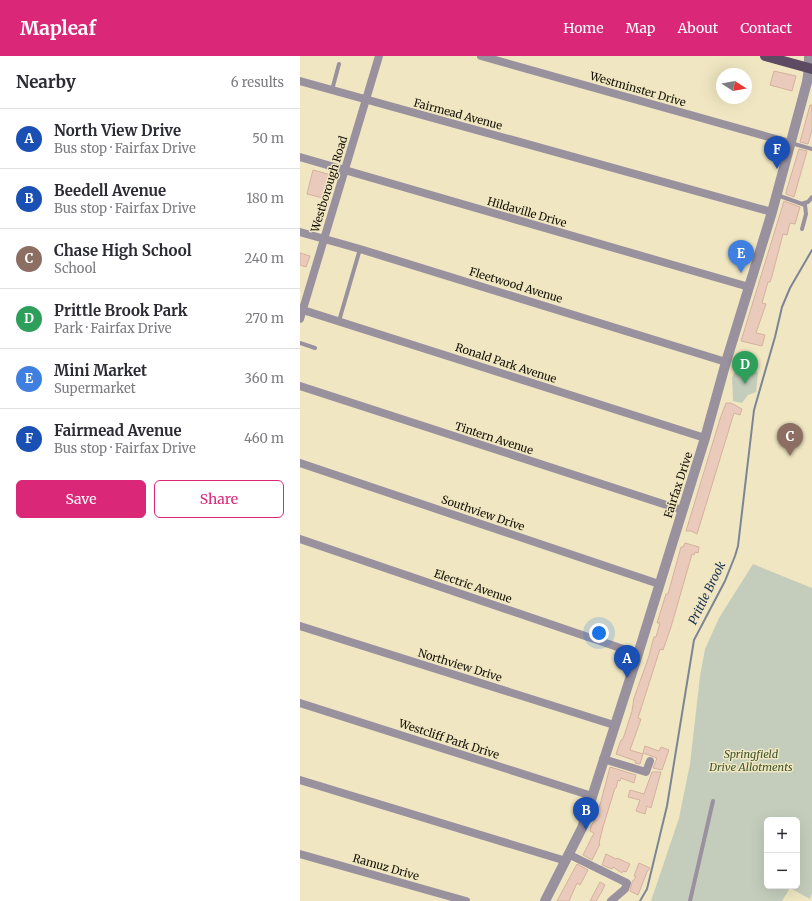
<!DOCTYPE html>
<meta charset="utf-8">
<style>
body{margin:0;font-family:Merriweather,serif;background:#f2f2f3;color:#2b2b33}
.controls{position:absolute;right:12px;bottom:12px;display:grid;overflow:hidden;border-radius:6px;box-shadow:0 4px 16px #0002}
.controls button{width:36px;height:36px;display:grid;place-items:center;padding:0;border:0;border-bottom:1px solid #e1e1e2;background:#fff;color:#2b2b33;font:20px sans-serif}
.compass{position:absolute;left:416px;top:12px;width:36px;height:36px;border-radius:50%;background:#fff;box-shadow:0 4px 16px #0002;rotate:101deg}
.you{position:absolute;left:299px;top:577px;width:14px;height:14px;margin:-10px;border:3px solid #fff;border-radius:50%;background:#1a73e8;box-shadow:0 0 0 6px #1a73e833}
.badge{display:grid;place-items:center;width:26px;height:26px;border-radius:50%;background:#db2777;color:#fff;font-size:13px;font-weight:700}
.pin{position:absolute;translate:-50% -33px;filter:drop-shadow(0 1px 2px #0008)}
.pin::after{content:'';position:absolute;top:21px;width:14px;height:12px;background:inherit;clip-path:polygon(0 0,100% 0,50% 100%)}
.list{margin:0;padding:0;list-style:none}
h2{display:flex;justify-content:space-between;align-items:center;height:52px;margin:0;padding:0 16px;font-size:17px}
h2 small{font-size:13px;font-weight:400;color:#7c7c81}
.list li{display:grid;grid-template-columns:26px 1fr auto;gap:12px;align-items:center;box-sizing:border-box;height:60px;padding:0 16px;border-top:1px solid #e1e1e2}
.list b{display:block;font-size:15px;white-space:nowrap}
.list p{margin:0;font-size:13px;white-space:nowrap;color:#7c7c81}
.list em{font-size:13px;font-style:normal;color:#7c7c81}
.actions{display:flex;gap:8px;padding:12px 16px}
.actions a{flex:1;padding:9px 0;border:1px solid #db2777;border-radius:6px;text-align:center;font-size:14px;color:#db2777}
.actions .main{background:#db2777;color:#fff}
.map{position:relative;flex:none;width:512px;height:845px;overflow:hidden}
header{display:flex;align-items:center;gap:24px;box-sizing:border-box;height:56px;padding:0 20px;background:#db2777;color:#fff}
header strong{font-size:19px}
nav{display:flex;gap:22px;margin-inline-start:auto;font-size:14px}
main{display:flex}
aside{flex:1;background:#fff}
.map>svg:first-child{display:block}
</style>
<header>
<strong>Mapleaf</strong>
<nav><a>Home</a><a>Map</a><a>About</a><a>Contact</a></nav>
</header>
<main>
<aside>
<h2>Nearby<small>6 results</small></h2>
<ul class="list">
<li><span class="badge" style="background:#1a4fb4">A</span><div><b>North View Drive</b><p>Bus stop · Fairfax Drive</p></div><em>50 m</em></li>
<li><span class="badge" style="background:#1a4fb4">B</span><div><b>Beedell Avenue</b><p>Bus stop · Fairfax Drive</p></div><em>180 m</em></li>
<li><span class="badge" style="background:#8d6e63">C</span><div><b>Chase High School</b><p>School</p></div><em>240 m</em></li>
<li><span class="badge" style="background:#2e9e5b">D</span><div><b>Prittle Brook Park</b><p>Park · Fairfax Drive</p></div><em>270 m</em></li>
<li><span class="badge" style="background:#3f7fe0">E</span><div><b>Mini Market</b><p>Supermarket</p></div><em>360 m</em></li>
<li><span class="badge" style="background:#1a4fb4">F</span><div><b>Fairmead Avenue</b><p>Bus stop · Fairfax Drive</p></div><em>460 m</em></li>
</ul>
<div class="actions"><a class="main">Save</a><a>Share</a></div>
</aside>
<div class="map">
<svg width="512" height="845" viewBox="0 0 512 845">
<rect width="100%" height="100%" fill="#f0e7c2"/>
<path fill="#c4cdbc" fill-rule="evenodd" d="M 437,310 L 458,316 L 456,336 L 448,339 L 442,347 L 433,345 L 432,322 Z
M 453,508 L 512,532 L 512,837 L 510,843 L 490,832 L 482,845 L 351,845 L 379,762 L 390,708 L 400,620 L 405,593 L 419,562 ZM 467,764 L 497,764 L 497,830 L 467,830 Z"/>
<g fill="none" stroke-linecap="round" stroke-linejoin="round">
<path stroke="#7b8594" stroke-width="2" d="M 340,845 L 347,833 L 367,750 L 394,584 L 425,525 L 435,500 L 438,490 L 454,354 L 475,281 L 482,251 L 490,232 L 512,194"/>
</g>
<path fill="#eacbbb" stroke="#d5b09e" d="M 474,15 L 496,20 L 492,35 L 470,29 Z
M 510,49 L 512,49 L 512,74 L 508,88 L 500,86 Z
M 499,93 L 507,95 L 494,141 L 486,138 L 486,136 Z
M 13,114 L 31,119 L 32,122 L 27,143 L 7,138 Z
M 484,145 L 500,151 L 495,168 L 490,167 L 487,179 L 483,178 L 472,220 L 470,226 L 468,226 L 462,247 L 466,248 L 456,277 L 465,279 L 462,290 L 441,285 Z
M 0,197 L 10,200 L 6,211 L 0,209 Z
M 426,347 L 431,347 L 442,353 L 440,359 L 434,357 L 397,478 L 391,475 L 386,475 L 420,363 Z
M 385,487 L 399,491 L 398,497 L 395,496 L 394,499 L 392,498 L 371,571 L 363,594 L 360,593 L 338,662 L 341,663 L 330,694 L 343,698 L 340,708 L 335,707 L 336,705 L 316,698 L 321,684 L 323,683 L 332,655 L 334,642 L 349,600 L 353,584 L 354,581 L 356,581 L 360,567 L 357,567 L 366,538 L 368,538 L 381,491 L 383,491 Z
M 345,690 L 359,695 L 361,691 L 369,694 L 362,714 L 353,712 L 357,702 L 343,697 Z
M 310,711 L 336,719 L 334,727 L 321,722 L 320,725 L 318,724 L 316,732 L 315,732 L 303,771 L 299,787 L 300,788 L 292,804 L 283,799 L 294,777 L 290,775 L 291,770 L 295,764 L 300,749 Z
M 352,716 L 361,716 L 351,752 L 347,750 L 345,758 L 336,755 L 340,744 L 328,741 L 330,734 L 344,738 Z
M 306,798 L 316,803 L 317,802 L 330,808 L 326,816 L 323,815 L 322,817 L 313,811 L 312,813 L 302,809 Z
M 339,807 L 350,812 L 347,816 L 338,839 L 330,835 L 332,826 L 336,821 L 334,820 Z
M 277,808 L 288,814 L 280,829 L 277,827 L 269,845 L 257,845 Z
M 300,826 L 305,829 L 301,837 L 296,845 L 290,845 Z"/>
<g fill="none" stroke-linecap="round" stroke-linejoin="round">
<path stroke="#9a919e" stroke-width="4" d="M 32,34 L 39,8
M 491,87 L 512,93
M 477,139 L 505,149 L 506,158 L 502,173
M 504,147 L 508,146 L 512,141
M 39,265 L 60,193
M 0,287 L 15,292
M 390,845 L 413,745"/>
<path stroke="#9a919e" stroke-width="8" d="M 181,0 L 490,87
M 0,25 L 472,156
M 0,101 L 449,231
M 0,176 L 60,193 L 426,306
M 0,253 L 405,382
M 0,263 L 79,0
M 0,330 L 382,454
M 0,407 L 359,528
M 0,483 L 338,598
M 0,570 L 314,669
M 0,647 L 292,740
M 303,703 L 346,716 L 350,705
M 0,724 L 266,805
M 0,798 L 166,845
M 270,799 L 327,827 L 325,833 L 311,845"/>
<path stroke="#9a919e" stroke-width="10" d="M 245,845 L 282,772 L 338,598 L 405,382 L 426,306 L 472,156 L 507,26 L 509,12 L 509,0"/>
<path stroke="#5c4b62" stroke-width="10" d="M 465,0 L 512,13"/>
</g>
<g text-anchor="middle" stroke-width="3" stroke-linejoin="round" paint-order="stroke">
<g font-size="11" fill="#131004" stroke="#f0e7c2">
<text transform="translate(338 33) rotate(16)" y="4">Westminster Drive</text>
<text transform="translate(158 58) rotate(15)" y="4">Fairmead Avenue</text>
<text transform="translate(29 128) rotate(-73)" y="4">Westborough Road</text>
<text transform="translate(227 156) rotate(16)" y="4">Hildaville Drive</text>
<text transform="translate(216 229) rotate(17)" y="4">Fleetwood Avenue</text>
<text transform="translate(206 307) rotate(18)" y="4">Ronald Park Avenue</text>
<text transform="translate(194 382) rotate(18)" y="4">Tintern Avenue</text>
<text transform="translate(378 429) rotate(-72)" y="4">Fairfax Drive</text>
<text transform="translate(183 457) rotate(19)" y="4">Southview Drive</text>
<text transform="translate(173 530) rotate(19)" y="4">Electric Avenue</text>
<text transform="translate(160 609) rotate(17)" y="4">Northview Drive</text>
<text transform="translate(149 683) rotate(18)" y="4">Westcliff Park Drive</text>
<text transform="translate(86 811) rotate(16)" y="4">Ramuz Drive</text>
</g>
<g font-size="11" font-style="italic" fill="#40572c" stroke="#f0e7c2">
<text x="451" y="702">Springfield<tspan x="451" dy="13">Drive Allotments</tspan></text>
</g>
<g font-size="12" font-style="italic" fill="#1a2f54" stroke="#f0e7c2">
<text transform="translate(407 537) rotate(-64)" y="4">Prittle Brook</text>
</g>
</g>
</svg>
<div class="controls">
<button>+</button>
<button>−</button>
</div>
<svg class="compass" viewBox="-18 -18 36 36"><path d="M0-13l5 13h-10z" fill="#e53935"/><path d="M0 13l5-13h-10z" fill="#7c7c81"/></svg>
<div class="you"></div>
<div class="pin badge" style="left:327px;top:622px;background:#1a4fb4">A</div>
<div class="pin badge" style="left:286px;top:774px;background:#1a4fb4">B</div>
<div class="pin badge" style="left:490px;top:400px;background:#8d6e63">C</div>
<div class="pin badge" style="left:445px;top:328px;background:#2e9e5b">D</div>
<div class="pin badge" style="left:441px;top:217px;background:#3f7fe0">E</div>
<div class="pin badge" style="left:477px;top:113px;background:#1a4fb4">F</div>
</div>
</main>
